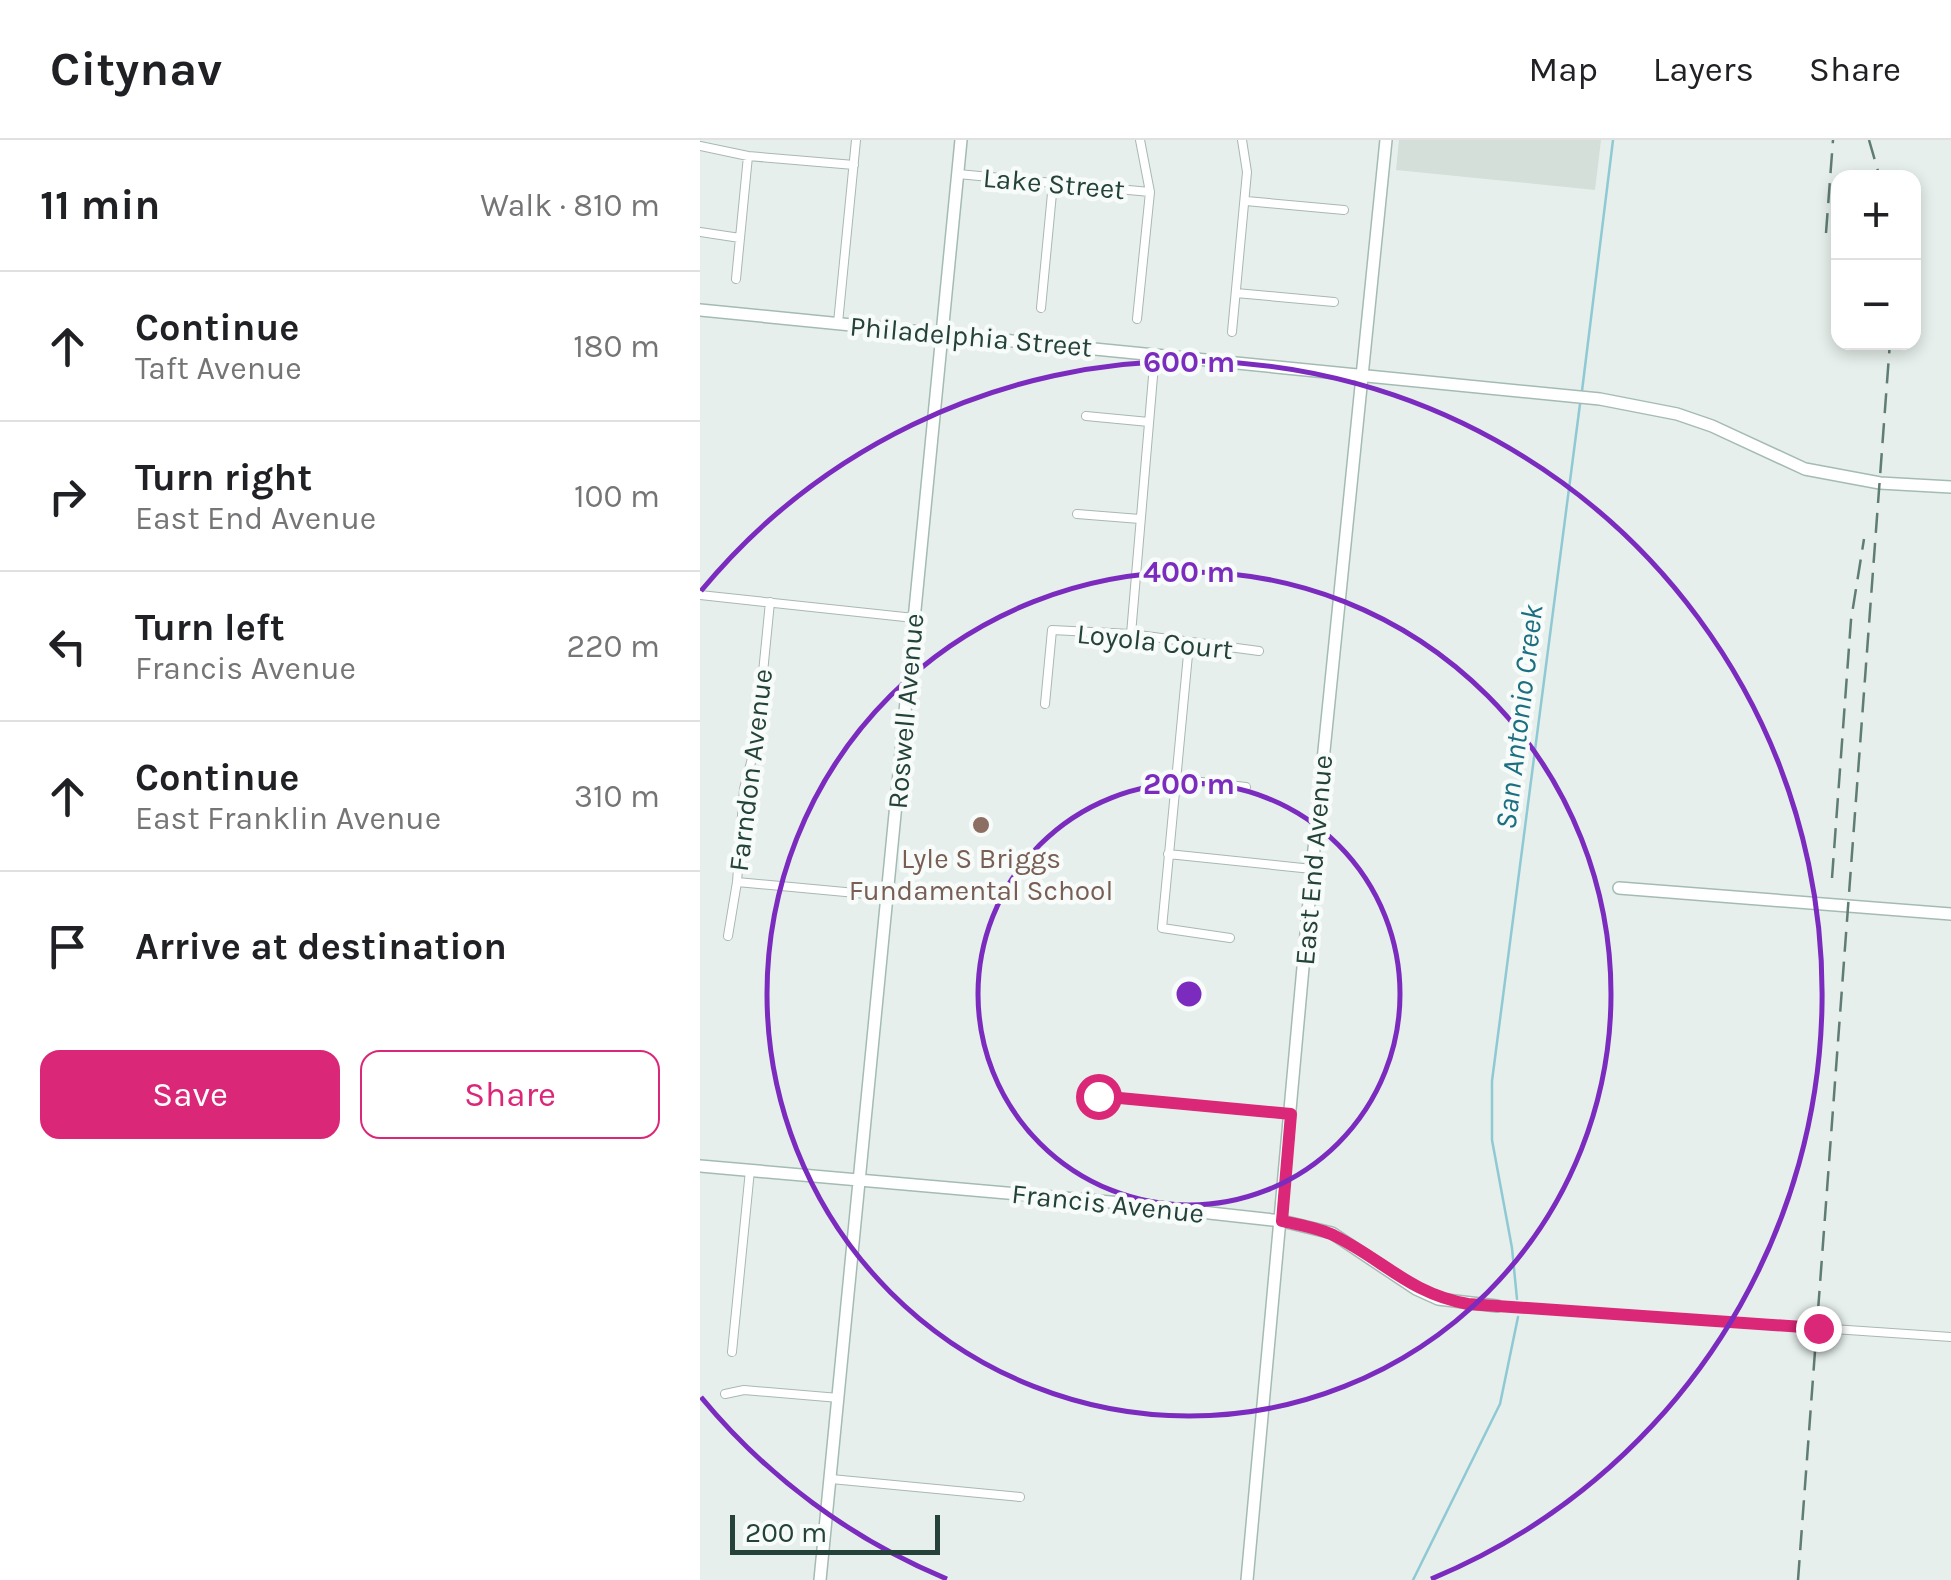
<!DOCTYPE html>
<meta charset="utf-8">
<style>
body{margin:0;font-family:Karla,sans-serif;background:#f6f6f6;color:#202124}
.controls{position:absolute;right:30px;top:30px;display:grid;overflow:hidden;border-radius:20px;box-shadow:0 5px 15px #0003}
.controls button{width:90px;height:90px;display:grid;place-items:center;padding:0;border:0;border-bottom:2px solid #e0e0e0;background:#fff;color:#202124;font:50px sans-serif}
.scale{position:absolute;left:30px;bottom:25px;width:210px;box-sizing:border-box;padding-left:10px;border:5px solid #24423a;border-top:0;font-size:28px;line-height:35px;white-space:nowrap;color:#24423a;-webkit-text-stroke:8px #f7fbf9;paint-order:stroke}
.stop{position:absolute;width:30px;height:30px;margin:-22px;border:8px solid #db2777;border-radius:50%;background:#fff}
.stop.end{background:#db2777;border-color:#fff;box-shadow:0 2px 10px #0008}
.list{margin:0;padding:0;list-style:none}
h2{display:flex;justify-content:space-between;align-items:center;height:130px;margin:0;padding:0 40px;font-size:42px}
h2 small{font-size:32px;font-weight:400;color:#757577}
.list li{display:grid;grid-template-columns:65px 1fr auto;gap:30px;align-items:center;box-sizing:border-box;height:150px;padding:0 40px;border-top:2px solid #e0e0e0}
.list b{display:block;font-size:38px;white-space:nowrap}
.list p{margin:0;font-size:32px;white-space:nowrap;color:#757577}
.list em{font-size:32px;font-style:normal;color:#757577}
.actions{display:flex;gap:20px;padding:30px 40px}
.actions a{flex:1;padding:22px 0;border:2px solid #db2777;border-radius:20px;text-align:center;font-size:35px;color:#db2777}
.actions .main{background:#db2777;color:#fff}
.icon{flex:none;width:55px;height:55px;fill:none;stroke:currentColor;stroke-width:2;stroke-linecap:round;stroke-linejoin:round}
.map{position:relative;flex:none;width:1251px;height:1440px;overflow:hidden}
header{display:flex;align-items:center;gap:60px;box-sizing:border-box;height:140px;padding:0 50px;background:#fff;border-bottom:2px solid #e0e0e0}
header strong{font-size:48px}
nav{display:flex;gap:55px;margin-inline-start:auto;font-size:35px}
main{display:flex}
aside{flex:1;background:#fff}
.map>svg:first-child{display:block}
</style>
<header>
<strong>Citynav</strong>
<nav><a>Map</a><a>Layers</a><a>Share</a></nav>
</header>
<main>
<aside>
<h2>11 min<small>Walk · 810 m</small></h2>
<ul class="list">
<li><svg class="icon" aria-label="ahead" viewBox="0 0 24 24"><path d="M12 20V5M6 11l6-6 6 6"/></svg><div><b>Continue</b><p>Taft Avenue</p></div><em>180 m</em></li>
<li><svg class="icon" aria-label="right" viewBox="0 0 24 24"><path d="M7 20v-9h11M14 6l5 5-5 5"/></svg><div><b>Turn right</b><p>East End Avenue</p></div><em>100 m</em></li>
<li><svg class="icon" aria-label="left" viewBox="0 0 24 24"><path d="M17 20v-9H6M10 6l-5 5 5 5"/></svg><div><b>Turn left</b><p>Francis Avenue</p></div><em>220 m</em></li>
<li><svg class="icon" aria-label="ahead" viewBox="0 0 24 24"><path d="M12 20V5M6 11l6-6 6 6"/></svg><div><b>Continue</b><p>East Franklin Avenue</p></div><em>310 m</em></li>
<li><svg class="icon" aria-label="arrive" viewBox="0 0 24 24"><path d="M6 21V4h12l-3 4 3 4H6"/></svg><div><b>Arrive at destination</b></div></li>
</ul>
<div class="actions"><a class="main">Save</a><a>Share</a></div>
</aside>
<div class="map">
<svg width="1251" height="1440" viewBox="0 0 1251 1440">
<rect width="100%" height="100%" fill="#e6efeb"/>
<path fill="#d4dfda" d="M 699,0 L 901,0 L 895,50 L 696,30 Z"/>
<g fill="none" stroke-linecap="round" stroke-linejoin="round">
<path stroke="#8ec9d4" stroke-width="2.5" d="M 882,251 L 913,0
M 817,1159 L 812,1108 L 792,1000 L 792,941 L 880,264
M 713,1440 L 800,1264 L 818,1177"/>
<defs>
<path id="street" d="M 0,6 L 48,16 L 154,25
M 258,34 L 450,52
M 546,61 L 644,70
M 0,92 L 40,98
M 36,139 L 48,16
M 536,153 L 634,162
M 341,168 L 353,43
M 437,179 L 450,52 L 440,0
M 138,183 L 156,0
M 532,192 L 547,32 L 542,0
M 386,276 L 449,282
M 377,374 L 440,379
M 0,455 L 214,478
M 431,494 L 455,213
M 489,504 L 462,788 L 530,798
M 345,564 L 352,490 L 431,494 L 559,511
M 475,639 L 546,647
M 468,714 L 612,729
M 37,742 L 188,756
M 28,796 L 37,742 L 44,649 L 56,603 L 70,462
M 398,956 L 591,974
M 797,1166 L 1251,1197
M 32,1212 L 50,1030
M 25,1254 L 44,1250 L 139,1258
M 131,1339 L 320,1357"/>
<path id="secondary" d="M 0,170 L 900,259 L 977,274 L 1012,286 L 1105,329 L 1180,343 L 1251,347
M 919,748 L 1251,774
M 0,1026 L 410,1062 L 582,1081 L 632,1093 L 716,1149 L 738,1159 L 797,1166
M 120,1440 L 261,0
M 547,1440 L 612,729 L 686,0"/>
</defs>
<use href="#street" stroke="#a8b8b2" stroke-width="10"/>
<use href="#secondary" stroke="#a4bbb3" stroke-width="14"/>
<use href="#street" stroke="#fff" stroke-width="8"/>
<use href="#secondary" stroke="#fff" stroke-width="11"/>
<path stroke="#5f7d75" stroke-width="2.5" stroke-dasharray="20 10" stroke-linecap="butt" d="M 1169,0 L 1180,38
M 1126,93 L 1133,0
M 1132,738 L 1151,480 L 1164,399
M 1098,1440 L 1190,202"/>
</g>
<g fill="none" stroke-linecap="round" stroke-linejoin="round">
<path stroke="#db2777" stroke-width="12" d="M 398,956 L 591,974 L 582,1081 C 599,1085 620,1088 635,1096 C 685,1121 709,1153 768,1164 L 1118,1188"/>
</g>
<g fill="none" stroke="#7b2cbf" stroke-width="5">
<circle cx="489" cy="854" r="211"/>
<circle cx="489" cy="854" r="422"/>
<path d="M247 1439A633 633 0 0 1 1 1257M1 451A633 633 0 1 1 731 1439"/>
</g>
<circle fill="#8d6e63" stroke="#f7fbf9" stroke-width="4" cx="281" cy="685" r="10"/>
<g text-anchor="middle" stroke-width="9" stroke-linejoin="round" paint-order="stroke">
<g font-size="28" fill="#24423a" stroke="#f7fbf9">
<text transform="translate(354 43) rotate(5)" y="10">Lake Street</text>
<text transform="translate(271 196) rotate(5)" y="10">Philadelphia Street</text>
<text transform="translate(455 501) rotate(6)" y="10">Loyola Court</text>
<text transform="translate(205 571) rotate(-85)" y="10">Roswell Avenue</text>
<text transform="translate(50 630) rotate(-83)" y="10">Farndon Avenue</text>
<text transform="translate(613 720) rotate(-85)" y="10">East End Avenue</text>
<text transform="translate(408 1063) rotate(6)" y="10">Francis Avenue</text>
</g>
<g font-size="28" fill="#785e54" stroke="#f7fbf9">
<text x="281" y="728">Lyle S Briggs<tspan x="281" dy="32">Fundamental School</tspan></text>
</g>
<g font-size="30" font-style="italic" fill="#1c6f80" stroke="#f7fbf9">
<text transform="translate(819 577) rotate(-83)" y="10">San Antonio Creek</text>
</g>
</g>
<circle cx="489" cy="854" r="15" fill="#7b2cbf" stroke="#f7fbf9" stroke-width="5"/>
<g font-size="30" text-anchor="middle" font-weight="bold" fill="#7b2cbf" stroke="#f7fbf9" stroke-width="9" stroke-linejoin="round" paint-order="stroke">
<text x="489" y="232">600 m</text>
<text x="489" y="442">400 m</text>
<text x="489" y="654">200 m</text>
</g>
</svg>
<div class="controls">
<button>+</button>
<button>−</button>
</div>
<div class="scale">200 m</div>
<div class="stop" style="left:398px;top:956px"></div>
<div class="stop end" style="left:1118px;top:1188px"></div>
</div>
</main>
